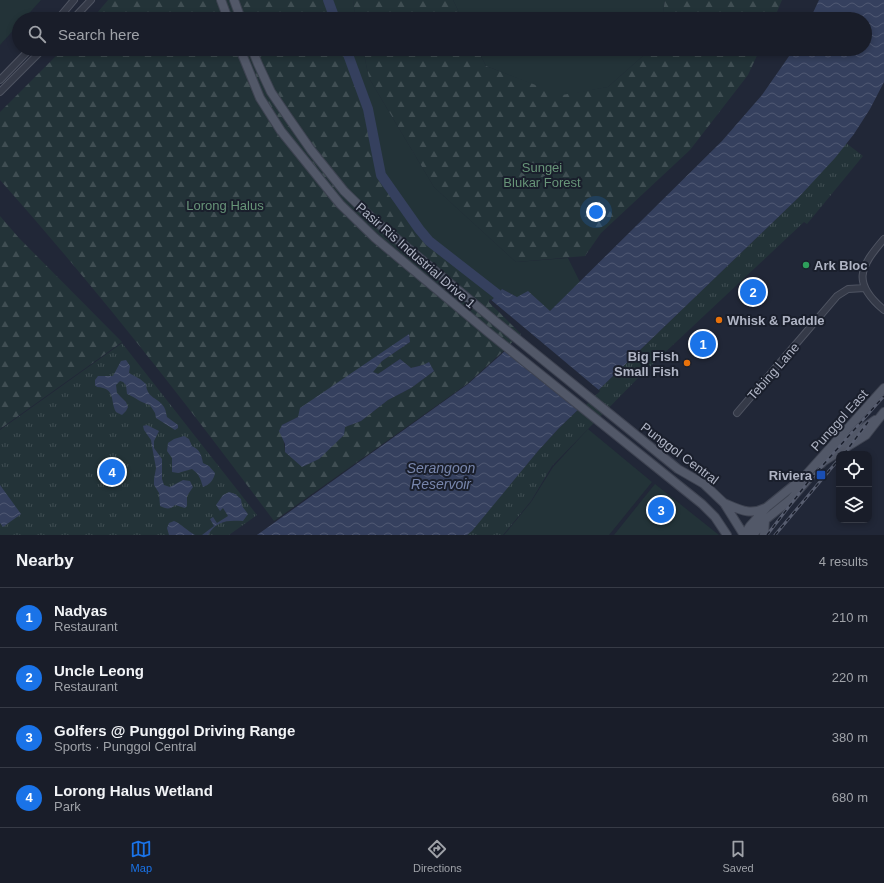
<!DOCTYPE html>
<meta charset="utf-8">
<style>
body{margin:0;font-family:Helvetica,sans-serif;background:#222631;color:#f1f3f6}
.controls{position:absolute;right:12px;bottom:12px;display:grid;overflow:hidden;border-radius:8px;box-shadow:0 2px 6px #0003}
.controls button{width:36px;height:36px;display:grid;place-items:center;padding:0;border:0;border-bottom:1px solid #373b46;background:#191d29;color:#f1f3f6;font:20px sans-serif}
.you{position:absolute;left:596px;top:212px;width:14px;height:14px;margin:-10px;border:3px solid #fff;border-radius:50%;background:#1a73e8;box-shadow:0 0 0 6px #1a73e833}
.badge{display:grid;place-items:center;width:26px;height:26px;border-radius:50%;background:#1a73e8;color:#fff;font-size:13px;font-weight:700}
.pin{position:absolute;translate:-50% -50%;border:2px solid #fff;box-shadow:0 1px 4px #0006}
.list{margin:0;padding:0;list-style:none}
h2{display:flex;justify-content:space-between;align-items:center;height:52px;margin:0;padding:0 16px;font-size:17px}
h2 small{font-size:13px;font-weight:400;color:#9fa2a8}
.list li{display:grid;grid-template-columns:26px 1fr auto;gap:12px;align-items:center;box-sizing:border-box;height:60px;padding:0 16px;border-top:1px solid #373b46}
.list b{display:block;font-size:15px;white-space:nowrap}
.list p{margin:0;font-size:13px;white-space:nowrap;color:#9fa2a8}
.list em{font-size:13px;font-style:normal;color:#9fa2a8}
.icon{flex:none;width:22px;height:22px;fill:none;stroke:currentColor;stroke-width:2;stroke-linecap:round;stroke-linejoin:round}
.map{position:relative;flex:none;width:884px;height:535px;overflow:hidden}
.search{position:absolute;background:#191d29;box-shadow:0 2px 6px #0003;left:12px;right:12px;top:12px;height:44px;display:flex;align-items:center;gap:10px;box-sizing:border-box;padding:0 14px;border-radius:22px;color:#9fa2a8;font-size:15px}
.sheet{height:292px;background:#191d29}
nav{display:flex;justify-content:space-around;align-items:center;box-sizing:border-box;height:56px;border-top:1px solid #373b46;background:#191d29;font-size:11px;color:#9fa2a8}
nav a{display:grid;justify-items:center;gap:2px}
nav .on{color:#1a73e8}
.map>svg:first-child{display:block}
</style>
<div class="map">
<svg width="884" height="535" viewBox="0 0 884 535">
<defs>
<pattern id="forest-firs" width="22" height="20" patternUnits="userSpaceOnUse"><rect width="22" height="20" fill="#233338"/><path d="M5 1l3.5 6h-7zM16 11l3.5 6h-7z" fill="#404e53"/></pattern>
<pattern id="park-tufts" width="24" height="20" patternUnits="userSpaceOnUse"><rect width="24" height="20" fill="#233338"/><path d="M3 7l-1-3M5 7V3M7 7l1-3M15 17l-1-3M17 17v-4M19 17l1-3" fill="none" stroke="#404e53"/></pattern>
<pattern id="water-waves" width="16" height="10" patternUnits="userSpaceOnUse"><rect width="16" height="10" fill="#35405e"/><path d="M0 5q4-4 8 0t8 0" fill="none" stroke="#505973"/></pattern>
</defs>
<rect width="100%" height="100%" fill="#212737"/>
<path fill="#233338" d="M 0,0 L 41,0 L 24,19 L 19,19 L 19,24 L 0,45 Z
M 313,0 L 353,0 L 356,19 L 319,19 Z
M 453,0 L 665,0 L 662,19 L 462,19 Z
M 329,49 L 363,49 L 369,78 L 434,187 L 516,262 L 568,258 L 580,282 L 550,311 L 517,297 L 502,289 L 491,301 L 417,252 L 376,195 Z
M 477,49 L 651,49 L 608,87 L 562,96 L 486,66 Z
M 588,429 L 652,482 L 609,535 L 504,535 L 531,502 L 553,467 Z
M 655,484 L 719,535 L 614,535 Z"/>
<path fill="url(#forest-firs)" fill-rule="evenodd" d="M 108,0 L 323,0 L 330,19 L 92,19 Z
M 353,0 L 453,0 L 462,19 L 356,19 Z
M 665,0 L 782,0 L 774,19 L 662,19 Z
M 63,49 L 341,49 L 364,111 L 377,177 L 417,234 L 425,243 L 494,296 L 489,302 L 522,334 L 467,384 L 274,521 C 187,404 97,289 0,180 L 0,112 ZM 409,334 L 410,342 L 382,361 L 372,372 L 378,374 L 400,359 L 411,368 L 423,365 L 434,371 L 411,388 L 388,400 L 361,421 L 345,427 L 319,459 L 285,452 L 282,425 L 298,417 Z
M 363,49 L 477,49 L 486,66 L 562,95 L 608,87 L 651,49 L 760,49 L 748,75 L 690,150 L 601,233 L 585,256 L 516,262 L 434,187 L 369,78 Z
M 0,216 L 19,238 L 122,342 L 0,429 Z"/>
<path fill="url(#park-tufts)" d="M 846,143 L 863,156 L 807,224 L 804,222 L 642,374 L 588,429 L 552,466 L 531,501 L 503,535 L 467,535 L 538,451 L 559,428 L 798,198 Z
M 122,343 L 257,515 L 229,535 L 0,535 L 0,430 Z"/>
<path fill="url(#water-waves)" d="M 819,0 L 884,0 L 884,82 L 870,109 L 854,134 L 835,158 L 798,198 L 559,428 L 538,451 L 472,531 L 467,535 L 257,535 L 468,384 L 524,334 L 491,301 L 502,289 L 517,297 L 528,291 L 550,311 L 722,141 L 762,95 L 794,49 L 865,49 L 865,19 L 810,19 Z
M 409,334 L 410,342 L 382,361 L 373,372 L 378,374 L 400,359 L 411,368 L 423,365 L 429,362 L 434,371 L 411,388 L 388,400 L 361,421 L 345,427 L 344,435 L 319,459 L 302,467 L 285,452 L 285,444 L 279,431 L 282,425 L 298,417 L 300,408 Z
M 126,360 L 130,366 L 129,373 L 140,379 L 146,384 C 147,399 158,397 164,407 C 166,410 166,414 167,417 L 178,425 L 178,428 L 175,430 L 156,418 L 155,413 L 150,405 C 141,403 135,397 127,394 L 126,385 L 123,382 L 120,381 L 116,385 L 117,393 L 126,402 L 128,407 L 126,411 L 122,415 L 116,412 C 110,401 116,388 97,387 L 95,385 L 95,380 L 98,376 L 113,376 L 121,361 Z
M 147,425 L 159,431 L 154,441 L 154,448 L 162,459 L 162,479 L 164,485 L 170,487 L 183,480 L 190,481 L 193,487 L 187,496 L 187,506 L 185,508 L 175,505 C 170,510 166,509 160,506 L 159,493 L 154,485 L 154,479 L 156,468 L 153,452 L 151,440 L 144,430 L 143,426 Z
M 184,436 L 189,439 L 192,446 C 200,450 201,454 203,463 L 209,466 L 215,473 C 214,480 209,485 203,487 C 200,478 200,475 192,469 L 178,473 L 172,472 L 172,458 L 167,451 L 168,443 L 174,439 Z
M 0,485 L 21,514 L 3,527 L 0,523 Z
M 229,492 L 235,494 L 241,499 L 242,506 L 248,514 L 243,521 C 228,520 217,520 208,535 L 202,535 L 214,526 L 210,519 L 213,517 L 217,523 L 228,516 L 223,508 L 220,511 L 216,505 L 223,495 Z
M 174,521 C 182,524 187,531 195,535 L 169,535 L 167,528 L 169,523 Z"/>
<path fill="#212737" d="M 490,299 L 600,391 L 581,410 L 505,349 L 521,334 L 489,302 Z"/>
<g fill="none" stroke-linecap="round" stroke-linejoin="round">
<path stroke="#35405e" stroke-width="10" d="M 328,0 L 335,19
M 346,49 L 368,109 L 381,175 L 419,229 L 429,241 L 497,294"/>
<defs>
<path id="minor" d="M 58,19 L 74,0
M 73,19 L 91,0
M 0,80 L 30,49
M 0,92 L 43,49
M 884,239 C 859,268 852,283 884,310
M 737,413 L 837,296 L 848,289 L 865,288"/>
<path id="major" d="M 221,0 L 228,19
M 234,0 L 241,19
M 240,49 L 260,98 L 281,131 L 340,204 L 375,238 L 489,333 L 702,504 L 715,517 L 727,535
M 252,49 L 258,64 L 271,92 L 288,117 L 311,150 L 344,191 L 373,219 L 495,321 L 678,469 L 704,484 L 724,503 L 744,535
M 835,448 L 875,420
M 821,464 L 824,461 L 866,435 L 884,412
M 724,503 C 739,509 749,516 765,508
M 744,535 L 750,526 L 767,507 L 804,477 L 884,388
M 753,535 L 765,520 L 791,499 L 810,477
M 764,535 L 765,520"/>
</defs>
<use href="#minor" stroke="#4f5462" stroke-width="8"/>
<use href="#major" stroke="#3e4351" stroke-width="10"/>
<use href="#minor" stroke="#353a48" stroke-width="6"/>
<use href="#major" stroke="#525868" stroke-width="8"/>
<defs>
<path id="rail" d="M 844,454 L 868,422
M 767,535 L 808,482 L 884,396
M 775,535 L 839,459"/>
</defs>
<use href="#rail" stroke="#575d6f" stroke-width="3"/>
<use href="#rail" stroke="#1a1f2c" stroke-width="1.5" stroke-dasharray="4.5" stroke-linecap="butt"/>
</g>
<circle fill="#2e9e5b" stroke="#1a1f2c" stroke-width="1.5" cx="806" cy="265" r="4"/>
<g fill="#e8710a" stroke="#1a1f2c" stroke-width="1.5">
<circle cx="719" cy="320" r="4"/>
<circle cx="687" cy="363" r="4"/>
</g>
<rect fill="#1a4fb4" stroke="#1a1f2c" stroke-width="1.5" x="816" y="470" width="10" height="10" rx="2"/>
<g text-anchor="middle" stroke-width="4" stroke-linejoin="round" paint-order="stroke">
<g font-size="13" fill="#679478" stroke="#1a1f2c">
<text x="542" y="172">Sungei<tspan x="542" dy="15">Blukar Forest</tspan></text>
<text x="225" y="210">Lorong Halus</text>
</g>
<g font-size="13" fill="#afb4c4" stroke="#1a1f2c">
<text transform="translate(416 255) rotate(41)" y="5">Pasir Ris Industrial Drive 1</text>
<text transform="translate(773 371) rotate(-49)" y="5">Tebing Lane</text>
<text transform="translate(839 420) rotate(-48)" y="5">Punggol East</text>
<text transform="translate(680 453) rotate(37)" y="5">Punggol Central</text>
</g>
<g font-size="13" font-weight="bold" fill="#afb4c4" stroke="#1a1f2c" text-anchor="start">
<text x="814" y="270">Ark Bloc</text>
<text x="727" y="325">Whisk &amp; Paddle</text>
<text x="679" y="361" text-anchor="end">Big Fish<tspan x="679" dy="15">Small Fish</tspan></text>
<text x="812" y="480" text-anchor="end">Riviera</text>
</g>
<g font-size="14" font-style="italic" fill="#7886ac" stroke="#1a1f2c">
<text x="441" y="473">Serangoon<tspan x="441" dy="16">Reservoir</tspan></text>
</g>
</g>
</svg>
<div class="controls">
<button><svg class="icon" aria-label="locate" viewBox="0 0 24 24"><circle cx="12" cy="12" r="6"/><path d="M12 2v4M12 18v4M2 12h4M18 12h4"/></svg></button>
<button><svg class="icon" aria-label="layers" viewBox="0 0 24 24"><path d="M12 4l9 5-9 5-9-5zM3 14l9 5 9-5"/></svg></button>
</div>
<div class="you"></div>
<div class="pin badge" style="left:703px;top:344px">1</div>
<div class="pin badge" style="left:753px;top:292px">2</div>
<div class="pin badge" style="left:661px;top:510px">3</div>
<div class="pin badge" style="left:112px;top:472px">4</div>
<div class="search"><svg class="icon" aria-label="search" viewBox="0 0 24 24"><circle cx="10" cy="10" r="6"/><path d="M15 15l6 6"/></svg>Search here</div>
</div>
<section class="sheet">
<h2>Nearby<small>4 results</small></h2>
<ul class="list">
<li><span class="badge">1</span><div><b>Nadyas</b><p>Restaurant</p></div><em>210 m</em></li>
<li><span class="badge">2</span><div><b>Uncle Leong</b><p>Restaurant</p></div><em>220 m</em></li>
<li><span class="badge">3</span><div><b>Golfers @ Punggol Driving Range</b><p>Sports · Punggol Central</p></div><em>380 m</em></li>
<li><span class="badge">4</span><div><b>Lorong Halus Wetland</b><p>Park</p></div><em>680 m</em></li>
</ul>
</section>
<nav>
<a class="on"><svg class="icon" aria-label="map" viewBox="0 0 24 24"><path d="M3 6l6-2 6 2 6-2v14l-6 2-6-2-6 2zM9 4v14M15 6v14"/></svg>Map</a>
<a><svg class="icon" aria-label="directions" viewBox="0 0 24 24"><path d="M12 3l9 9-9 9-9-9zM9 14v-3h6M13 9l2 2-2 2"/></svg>Directions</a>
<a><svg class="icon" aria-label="saved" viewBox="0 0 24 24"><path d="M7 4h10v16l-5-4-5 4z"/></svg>Saved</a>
</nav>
